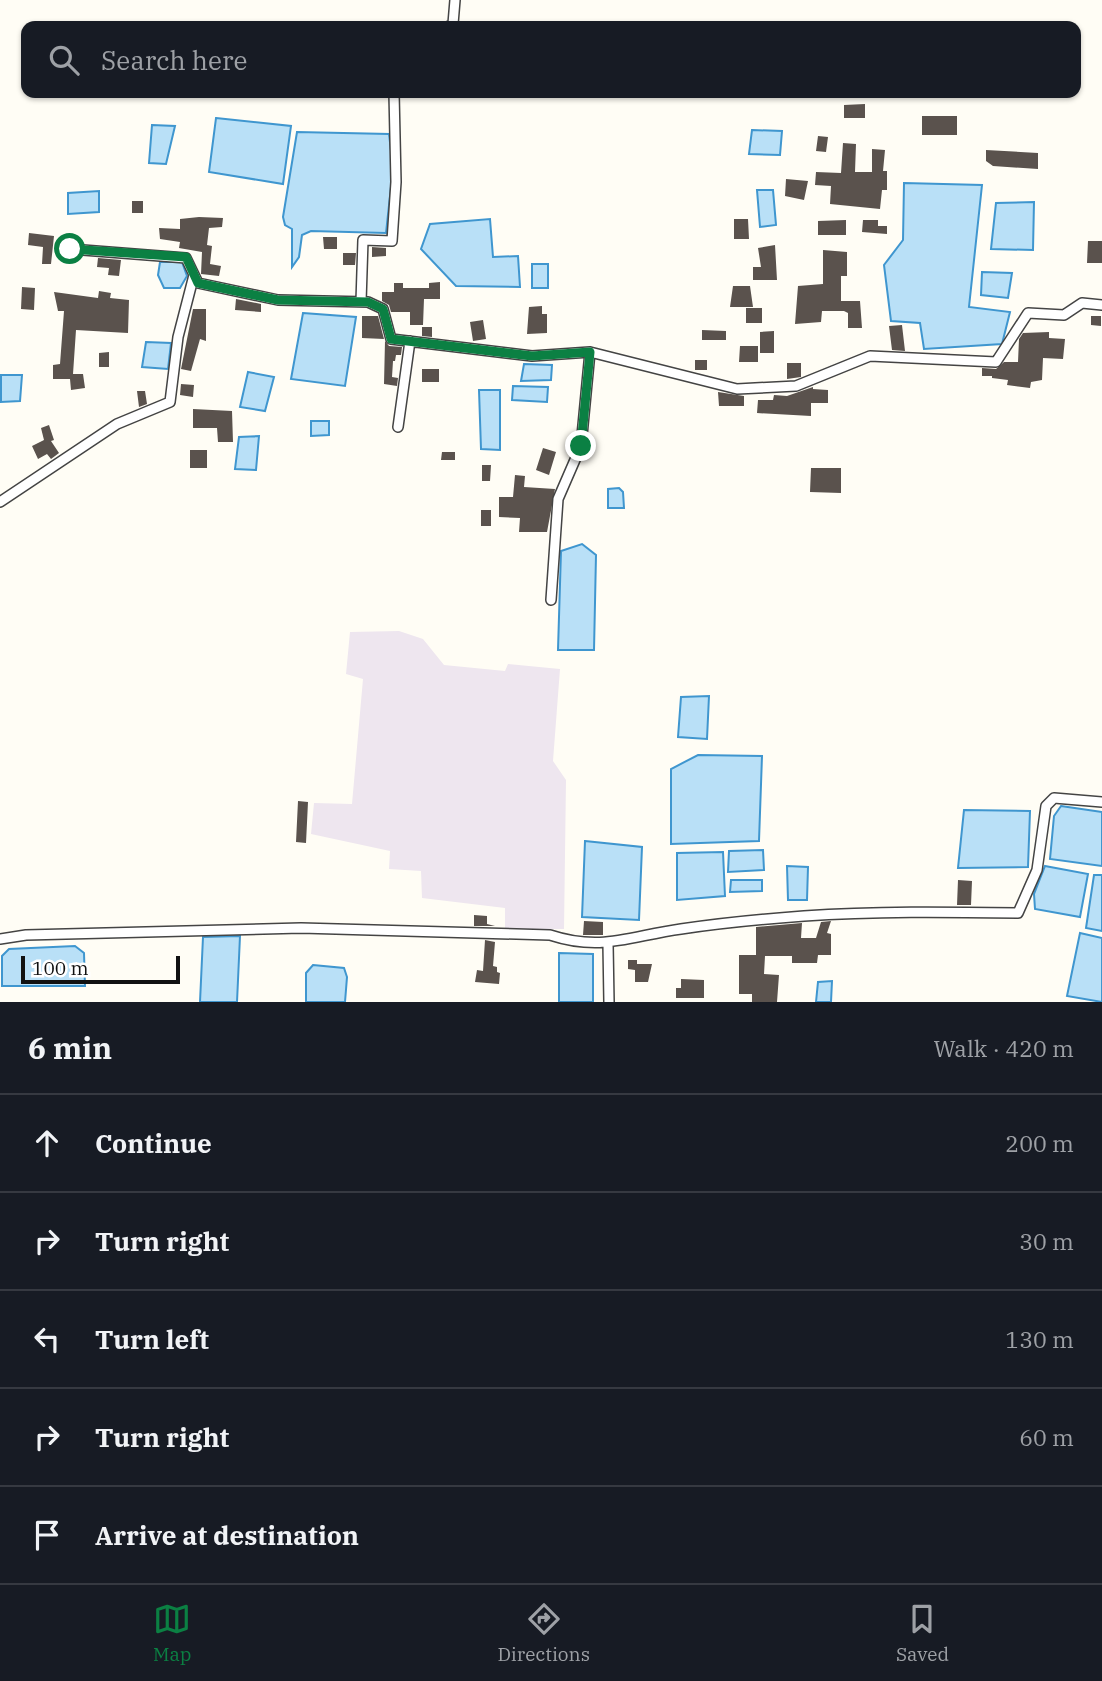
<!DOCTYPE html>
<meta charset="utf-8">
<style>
body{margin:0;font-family:"IBM Plex Serif",serif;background:#242831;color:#f1f3f6}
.scale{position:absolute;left:21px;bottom:18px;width:159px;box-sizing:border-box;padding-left:7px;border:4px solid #111;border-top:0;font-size:19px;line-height:24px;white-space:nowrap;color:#111;-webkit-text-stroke:5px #fff;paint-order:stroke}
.stop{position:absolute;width:21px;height:21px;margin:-16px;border:5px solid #0b8043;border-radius:50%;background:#fff}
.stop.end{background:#0b8043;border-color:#fff;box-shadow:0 2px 7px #0008}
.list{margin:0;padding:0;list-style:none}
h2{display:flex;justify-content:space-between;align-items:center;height:91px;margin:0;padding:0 28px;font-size:30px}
h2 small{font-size:23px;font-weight:400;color:#9ea1a6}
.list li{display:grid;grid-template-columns:46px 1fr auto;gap:21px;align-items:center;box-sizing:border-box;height:98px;padding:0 28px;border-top:2px solid #363941}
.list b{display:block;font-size:26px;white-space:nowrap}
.list em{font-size:23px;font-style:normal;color:#9ea1a6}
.icon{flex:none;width:38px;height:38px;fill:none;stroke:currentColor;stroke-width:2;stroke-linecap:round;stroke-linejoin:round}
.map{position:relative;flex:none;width:1102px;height:1002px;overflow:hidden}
.search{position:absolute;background:#171b24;box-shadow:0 2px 5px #0004;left:21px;right:21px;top:21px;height:77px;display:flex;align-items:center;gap:18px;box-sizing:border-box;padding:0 24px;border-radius:14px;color:#9ea1a6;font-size:26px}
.sheet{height:581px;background:#171b24}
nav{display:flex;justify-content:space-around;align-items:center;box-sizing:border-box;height:98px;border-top:2px solid #363941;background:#171b24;font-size:19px;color:#9ea1a6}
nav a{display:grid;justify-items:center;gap:4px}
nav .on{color:#0b8043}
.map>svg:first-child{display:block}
</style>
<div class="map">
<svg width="1102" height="1002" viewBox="0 0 1102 1002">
<rect width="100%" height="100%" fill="#fffdf5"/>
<path fill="#eee6ef" d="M 399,631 L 423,639 L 444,665 L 505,671 L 508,664 L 560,669 L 553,761 L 566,780 L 564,929 L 505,929 L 505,908 L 422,898 L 421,871 L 389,869 L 390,851 L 311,834 L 314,803 L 352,804 L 363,679 L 346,674 L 350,632 Z"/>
<path fill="#b9e0f7" stroke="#3f96cf" stroke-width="2" d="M 216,118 L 291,126 L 283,184 L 209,172 Z
M 152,125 L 175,126 L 166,164 L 149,163 Z
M 752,130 L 782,131 L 780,155 L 749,154 Z
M 297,132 L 389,134 L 393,168 L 386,233 L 311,231 L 302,235 L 299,257 L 292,267 L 292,229 L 285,225 L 283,217 Z
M 904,183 L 982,185 L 969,307 L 1010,312 L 1002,344 L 924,349 L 920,323 L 891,321 L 884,265 L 903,240 Z
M 757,190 L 773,190 L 776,225 L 760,227 Z
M 99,191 L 99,212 L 68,214 L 68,193 Z
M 1034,202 L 1033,250 L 991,249 L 996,203 Z
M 490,219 L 493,257 L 518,256 L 520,287 L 456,286 L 421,249 L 430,224 Z
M 160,262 L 182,262 L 187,276 L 180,288 L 164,288 L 158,275 Z
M 532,264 L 548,264 L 548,288 L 532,288 Z
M 982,272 L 1012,273 L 1008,298 L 981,295 Z
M 303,313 L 356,317 L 345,386 L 291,379 Z
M 146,342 L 171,343 L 168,369 L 142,367 Z
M 524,364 L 552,365 L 551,380 L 521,381 Z
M 248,372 L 274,377 L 265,411 L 240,407 Z
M 1,375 L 22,375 L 20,401 L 1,402 Z
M 513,386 L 548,387 L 547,402 L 512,400 Z
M 479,390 L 500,390 L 500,450 L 481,449 Z
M 311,421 L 329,421 L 329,435 L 311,436 Z
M 259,436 L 256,470 L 235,469 L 239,437 Z
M 619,488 L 623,492 L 624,508 L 608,508 L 608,489 Z
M 582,544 L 596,555 L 594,650 L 558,650 L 561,551 Z
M 709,696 L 707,739 L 678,737 L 681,697 Z
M 698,755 L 762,756 L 759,841 L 671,844 L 671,769 Z
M 1061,806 L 1102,812 L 1102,866 L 1050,859 L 1054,816 Z
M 964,810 L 1030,811 L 1028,867 L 958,868 Z
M 585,841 L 642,847 L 639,920 L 582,917 Z
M 763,850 L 764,870 L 728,872 L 729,851 Z
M 723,852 L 725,896 L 677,900 L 677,853 Z
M 787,866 L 808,867 L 807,900 L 788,900 Z
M 1045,866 L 1088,874 L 1080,917 L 1035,909 L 1034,894 Z
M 1094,875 L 1102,875 L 1102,931 L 1086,928 Z
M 731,880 L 762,880 L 762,891 L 730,892 Z
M 1080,933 L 1102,938 L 1102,1002 L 1067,996 Z
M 240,936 L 237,1002 L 200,1002 L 203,937 Z
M 75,946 L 84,953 L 85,986 L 2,986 L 2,956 L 9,949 Z
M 559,953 L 593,954 L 593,1002 L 559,1002 Z
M 313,965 L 344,968 L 347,977 L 345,1002 L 306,1002 L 306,973 Z
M 832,981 L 831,1002 L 816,1002 L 818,982 Z"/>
<path fill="#5a524d" d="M 865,104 L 865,118 L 844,118 L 844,105 Z
M 922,116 L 957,116 L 957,135 L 922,135 Z
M 818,136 L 828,137 L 826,152 L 816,151 Z
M 843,143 L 856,144 L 855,172 L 872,172 L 872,149 L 885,150 L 883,171 L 887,171 L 887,190 L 882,190 L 880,209 L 830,204 L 831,186 L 815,185 L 816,172 L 841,173 Z
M 986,150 L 1038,153 L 1038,169 L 993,166 L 986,161 Z
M 786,179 L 808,181 L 804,200 L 785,196 Z
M 132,201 L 143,201 L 143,213 L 132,213 Z
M 199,217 L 223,218 L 222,227 L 209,228 L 207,245 L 212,246 L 210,264 L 221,266 L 219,276 L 201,274 L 202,252 L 179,248 L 180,242 L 160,239 L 159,228 L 180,229 L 180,219 Z
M 734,219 L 748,219 L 749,239 L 734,239 Z
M 846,220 L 846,235 L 818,235 L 818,221 Z
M 863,220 L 878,220 L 878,226 L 887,226 L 887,234 L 862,232 Z
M 29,233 L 54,236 L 51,264 L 42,264 L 43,247 L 28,245 Z
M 323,237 L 337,237 L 337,249 L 324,249 Z
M 1088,241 L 1102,241 L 1102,263 L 1087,263 Z
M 775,245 L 777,280 L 753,280 L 753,267 L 761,267 L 758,248 Z
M 372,247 L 386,248 L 386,256 L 372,257 Z
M 823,250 L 847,252 L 847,276 L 841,276 L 841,301 L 860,301 L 862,328 L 848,328 L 848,313 L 844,311 L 822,311 L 821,322 L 795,324 L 798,286 L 823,284 Z
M 343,253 L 356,253 L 355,265 L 343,265 Z
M 98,258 L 121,260 L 119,276 L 108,275 L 109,268 L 97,267 Z
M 440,282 L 440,299 L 424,299 L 423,325 L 410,325 L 410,312 L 391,312 L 389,305 L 382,301 L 382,292 L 394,292 L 394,283 L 403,283 L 403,288 L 429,288 L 429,283 Z
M 733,286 L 750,286 L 753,307 L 730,307 Z
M 22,287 L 35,288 L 34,310 L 21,309 Z
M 99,291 L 111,293 L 110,298 L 129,300 L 128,333 L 76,330 L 73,374 L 83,374 L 85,388 L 71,390 L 70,379 L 53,379 L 53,365 L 60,364 L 64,311 L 58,311 L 54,292 L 98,298 Z
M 236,299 L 261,304 L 261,312 L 235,310 Z
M 542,306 L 542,314 L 547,314 L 547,333 L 527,334 L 529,307 Z
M 746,308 L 762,308 L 762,323 L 746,323 Z
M 193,309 L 206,309 L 206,341 L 200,339 L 191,371 L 181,369 Z
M 362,316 L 378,316 L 384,339 L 362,338 Z
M 1091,316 L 1101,316 L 1101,326 L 1091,325 Z
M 483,320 L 486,339 L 473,341 L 470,322 Z
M 902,325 L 905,351 L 892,350 L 889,326 Z
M 422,327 L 432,327 L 432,337 L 422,336 Z
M 702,330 L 726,331 L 726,340 L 702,340 Z
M 774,331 L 774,353 L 760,353 L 760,332 Z
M 1049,332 L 1049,338 L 1065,339 L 1063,359 L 1043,358 L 1042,380 L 1031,382 L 1030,388 L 1007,385 L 1008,380 L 992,378 L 992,376 L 982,376 L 982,368 L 996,369 L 1004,362 L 1018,362 L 1019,339 L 1023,333 Z
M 385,341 L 389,346 L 402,347 L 401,355 L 396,355 L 395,361 L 393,361 L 392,377 L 398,378 L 397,386 L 384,384 Z
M 740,346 L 758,346 L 758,362 L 739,362 Z
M 109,352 L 109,367 L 99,367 L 99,353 Z
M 695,360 L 707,360 L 707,370 L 695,370 Z
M 787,363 L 801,363 L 801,377 L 787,379 Z
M 422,369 L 439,369 L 439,382 L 422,382 Z
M 181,384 L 194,385 L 193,397 L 180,395 Z
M 813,387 L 813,389 L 828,390 L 828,403 L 811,403 L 811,416 L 757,413 L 758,400 L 773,400 L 774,395 L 787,396 Z
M 137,391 L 145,391 L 147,404 L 139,407 Z
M 718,392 L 744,396 L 744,406 L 719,406 Z
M 193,409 L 232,411 L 233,442 L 218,442 L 217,428 L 193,428 Z
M 49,425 L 54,440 L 51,441 L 59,453 L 51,459 L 47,454 L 38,459 L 32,446 L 44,440 L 41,428 Z
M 543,448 L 556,452 L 549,475 L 536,470 Z
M 190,450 L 207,450 L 207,468 L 190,468 Z
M 442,452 L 455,452 L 455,460 L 441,460 Z
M 482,465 L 491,465 L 490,481 L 482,481 Z
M 811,468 L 841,468 L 841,493 L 810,492 Z
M 515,475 L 525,476 L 524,487 L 555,489 L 547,532 L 519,532 L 520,518 L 499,517 L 499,497 L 513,497 Z
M 481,510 L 491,510 L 491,526 L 481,526 Z
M 298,801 L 308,802 L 306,843 L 296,842 Z
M 958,880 L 972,881 L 971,905 L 957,905 Z
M 474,915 L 487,916 L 487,924 L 495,926 L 474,926 Z
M 584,921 L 603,922 L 603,935 L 583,935 Z
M 831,921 L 827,933 L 831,934 L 831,955 L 818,955 L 817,963 L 792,963 L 792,956 L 765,956 L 764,974 L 779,975 L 777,1002 L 752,1002 L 752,994 L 739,994 L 739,955 L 756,955 L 756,927 L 802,923 L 801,938 L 816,938 L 821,922 Z
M 485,940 L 495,942 L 493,966 L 497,967 L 497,972 L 500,973 L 499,984 L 475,982 L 477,970 L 483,971 Z
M 628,960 L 637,960 L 637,964 L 652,964 L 648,982 L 635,982 L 635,970 L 628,969 Z
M 681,979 L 704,980 L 704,998 L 676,998 L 676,988 L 681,988 Z"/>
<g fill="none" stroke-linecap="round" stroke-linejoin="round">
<defs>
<path id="minor" d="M 449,26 L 453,24 L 455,0
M 70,249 L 186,258 L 198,283 L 278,300 L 368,302 L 383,309 L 391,339 L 532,356 L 590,352
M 361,302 L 363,240 L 392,241 L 396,182 L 394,93
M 398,427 L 410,341
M 0,502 L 117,424 L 170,402 L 178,337 L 194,275
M 551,600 L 558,499 L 581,446 L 590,352 L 737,389 L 796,386 L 870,356 L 996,362 L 1028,313 L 1064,315 L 1082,303 L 1102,305
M 0,939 L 26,935 L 301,928 L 550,935 C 602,952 630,936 681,929 C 721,923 763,919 804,916 C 875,911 947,912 1018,913 L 1037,870 L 1046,806 L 1054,798 L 1102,802
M 608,944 L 609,1002"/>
</defs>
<use href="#minor" stroke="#444" stroke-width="12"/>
<use href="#minor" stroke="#fff" stroke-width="9"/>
</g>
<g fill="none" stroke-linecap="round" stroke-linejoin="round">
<path stroke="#0b8043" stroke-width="9" d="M 70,249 L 186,257 L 198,283 L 278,300 L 368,302 L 383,309 L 391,339 L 532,356 L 590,352 L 581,446"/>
</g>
</svg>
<div class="scale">100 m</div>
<div class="stop" style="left:70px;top:249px"></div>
<div class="stop end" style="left:581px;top:446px"></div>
<div class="search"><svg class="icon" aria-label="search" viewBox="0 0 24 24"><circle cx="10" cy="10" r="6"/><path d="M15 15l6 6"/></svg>Search here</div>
</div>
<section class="sheet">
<h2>6 min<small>Walk · 420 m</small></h2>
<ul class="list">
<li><svg class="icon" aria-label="ahead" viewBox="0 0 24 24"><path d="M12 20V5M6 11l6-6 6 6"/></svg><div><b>Continue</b></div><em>200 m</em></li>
<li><svg class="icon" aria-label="right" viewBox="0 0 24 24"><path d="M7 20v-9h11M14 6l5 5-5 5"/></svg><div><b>Turn right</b></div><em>30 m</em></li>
<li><svg class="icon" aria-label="left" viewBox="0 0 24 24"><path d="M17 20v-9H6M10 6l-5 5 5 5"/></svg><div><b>Turn left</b></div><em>130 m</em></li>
<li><svg class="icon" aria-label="right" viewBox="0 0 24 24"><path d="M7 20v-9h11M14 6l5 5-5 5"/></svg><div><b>Turn right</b></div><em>60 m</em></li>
<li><svg class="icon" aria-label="arrive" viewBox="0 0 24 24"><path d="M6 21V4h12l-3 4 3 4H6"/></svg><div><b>Arrive at destination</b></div></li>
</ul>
</section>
<nav>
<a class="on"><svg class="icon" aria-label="map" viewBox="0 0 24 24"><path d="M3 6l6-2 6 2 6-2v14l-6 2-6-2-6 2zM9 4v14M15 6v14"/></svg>Map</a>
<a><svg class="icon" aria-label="directions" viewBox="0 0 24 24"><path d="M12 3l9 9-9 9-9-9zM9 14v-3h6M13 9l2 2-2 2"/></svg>Directions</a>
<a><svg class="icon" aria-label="saved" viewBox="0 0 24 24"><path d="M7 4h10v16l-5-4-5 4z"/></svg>Saved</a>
</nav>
